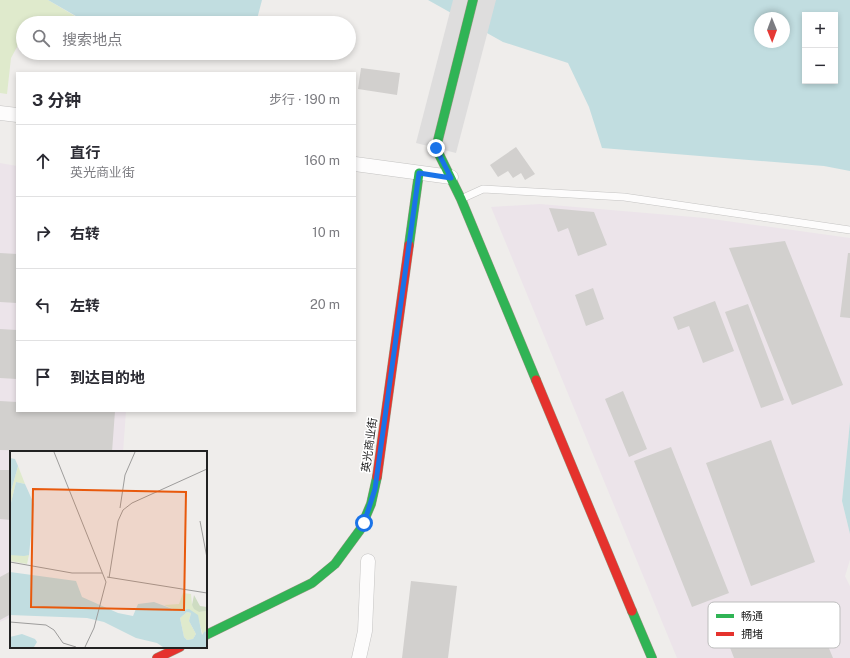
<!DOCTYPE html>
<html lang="zh">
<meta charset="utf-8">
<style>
body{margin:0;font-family:"Public Sans","Noto Sans SC",sans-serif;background:#f2f2f3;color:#2b2b33}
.controls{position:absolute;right:12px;top:12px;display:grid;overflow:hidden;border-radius:0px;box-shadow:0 2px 6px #0003}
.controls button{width:36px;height:36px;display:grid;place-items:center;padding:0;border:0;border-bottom:1px solid #e1e1e2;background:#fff;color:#2b2b33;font:20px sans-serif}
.compass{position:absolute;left:754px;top:12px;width:36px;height:36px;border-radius:50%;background:#fff;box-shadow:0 2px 6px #0003;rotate:179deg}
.stop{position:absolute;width:12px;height:12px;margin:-9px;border:3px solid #1a73e8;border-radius:50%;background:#fff}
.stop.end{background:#1a73e8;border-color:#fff;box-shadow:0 1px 4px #0008}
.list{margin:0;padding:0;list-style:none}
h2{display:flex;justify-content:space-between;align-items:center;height:52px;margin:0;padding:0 16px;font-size:17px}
h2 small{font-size:13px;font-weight:400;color:#7c7c81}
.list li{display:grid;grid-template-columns:26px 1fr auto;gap:12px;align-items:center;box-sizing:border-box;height:72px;padding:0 16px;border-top:1px solid #e1e1e2}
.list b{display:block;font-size:15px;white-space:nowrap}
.list p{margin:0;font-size:13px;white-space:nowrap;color:#7c7c81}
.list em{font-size:13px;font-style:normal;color:#7c7c81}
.icon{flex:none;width:22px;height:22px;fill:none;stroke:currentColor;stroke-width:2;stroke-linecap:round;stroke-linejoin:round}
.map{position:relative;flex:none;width:850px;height:658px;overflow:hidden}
.search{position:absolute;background:#fff;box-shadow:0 2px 6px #0003;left:16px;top:16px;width:340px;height:44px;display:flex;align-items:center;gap:10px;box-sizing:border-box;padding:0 14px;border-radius:22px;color:#7c7c81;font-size:15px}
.panel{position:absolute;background:#fff;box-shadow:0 2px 6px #0003;left:16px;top:72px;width:340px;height:340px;border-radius:0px}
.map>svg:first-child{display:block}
</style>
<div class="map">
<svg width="850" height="658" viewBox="0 0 850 658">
<rect width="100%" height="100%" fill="#efedeb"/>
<path fill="#ece4ea" d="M 0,163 L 17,166 L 17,411 L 126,411 L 123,452 L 11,452 L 11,617 L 0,622 Z
M 540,204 L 705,218 L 850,238 L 850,422 L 842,501 L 850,534 L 850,560 L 845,576 L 850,586 L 850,658 L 677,658 L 491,207 Z"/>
<path fill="#dfeacc" d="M 0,0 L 48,0 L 80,19 L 96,23 L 23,23 L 23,36 L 11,58 L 7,94 L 0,93 Z"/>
<path fill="#c1dde0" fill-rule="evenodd" d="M 48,0 L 262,0 L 256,23 L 96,23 L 81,19 Z
M 428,0 L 850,0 L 850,171 L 824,166 L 602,148 L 589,107 L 568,63 L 503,42 ZM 805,15 L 835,15 L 835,81 L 805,81 ZM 760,18 L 784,18 L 784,42 L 760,42 Z
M 850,422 L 850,534 L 842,501 Z"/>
<path fill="#dedddd" d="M 453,0 L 496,0 L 456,153 L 416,143 Z"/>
<path fill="#d2d0ce" d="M 361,68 L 400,73 L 397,95 L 358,89 Z
M 516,147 L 535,174 L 525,180 L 521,173 L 513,178 L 508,171 L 498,177 L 490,165 Z
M 549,208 L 594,212 L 607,245 L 578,256 L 568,228 L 558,232 Z
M 785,241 L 843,385 L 792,405 L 729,248 Z
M 0,253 L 17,254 L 17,303 L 0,302 Z
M 848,253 L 850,253 L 850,318 L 840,317 Z
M 593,288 L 604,319 L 586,326 L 575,295 Z
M 715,301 L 734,351 L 703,363 L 689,326 L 678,330 L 673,317 Z
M 748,304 L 784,400 L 761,408 L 725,312 Z
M 0,329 L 17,330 L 17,379 L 0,378 Z
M 623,391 L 647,449 L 629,457 L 605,399 Z
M 0,401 L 17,402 L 17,411 L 115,411 L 112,452 L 0,450 Z
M 771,440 L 815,562 L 751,586 L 706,463 Z
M 671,447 L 729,593 L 692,607 L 634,461 Z
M 0,470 L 11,470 L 11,520 L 0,519 Z
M 11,571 L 11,614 L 0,620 L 0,577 Z
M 411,581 L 457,586 L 448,658 L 402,658 Z
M 813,610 L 833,658 L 734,658 L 729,645 Z"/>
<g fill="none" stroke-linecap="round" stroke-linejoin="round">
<defs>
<path id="lane" d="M 461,199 L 483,189 L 624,197 L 850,230"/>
<path id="street" d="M 0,113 L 17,115
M 355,164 L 451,177
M 359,658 L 365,631 L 368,561"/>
<path id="fast" d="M 473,0 L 436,148 L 461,199 L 536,380
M 409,245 L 419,173
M 632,611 L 652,658
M 206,635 L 312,583 L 335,564 L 360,530 L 371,504 L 377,477"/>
<path id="jam" d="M 536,380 L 632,611
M 377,477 L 409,245
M 157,658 L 180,647"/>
</defs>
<use href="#lane" stroke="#c5c4c3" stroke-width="8"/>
<use href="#street" stroke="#c5c4c3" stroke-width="15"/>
<use href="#fast" stroke="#9a9983" stroke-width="10"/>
<use href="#jam" stroke="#9a9983" stroke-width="10"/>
<use href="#lane" stroke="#fdfcfc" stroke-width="7"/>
<use href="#street" stroke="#fdfcfc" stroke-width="14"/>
<use href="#fast" stroke="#30b455" stroke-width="9"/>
<use href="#jam" stroke="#e5322d" stroke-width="9"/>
</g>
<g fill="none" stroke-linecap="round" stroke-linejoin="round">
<path stroke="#1a73e8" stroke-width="5" d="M 364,523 L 375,489 L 419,173 L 451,178 L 436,148"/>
</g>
<g text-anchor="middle" stroke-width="3" stroke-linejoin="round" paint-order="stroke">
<g font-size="11" fill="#222" stroke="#fff">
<text transform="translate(369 445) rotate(-82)" y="4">英光商业街</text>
</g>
</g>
<g transform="translate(10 451)">
<rect width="197" height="197" fill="#efedeb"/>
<path d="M 8,15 L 15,33 L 6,31 L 0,56 L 0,44 ZM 0,104 L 19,104 L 17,113 L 0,110 ZM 173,142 L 181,143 L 182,154 L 189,161 L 197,160 L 197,182 L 195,180 L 193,184 L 187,164 L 179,159 L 168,160 L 154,154 L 169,153 ZM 177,161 L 181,162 L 179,170 L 186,183 L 183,188 L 177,189 L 174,186 L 170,167 Z" fill="#dfeacc"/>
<path d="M 184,144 L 190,155 L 197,156 L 197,160 L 189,161 L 184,158 L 182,154 Z" fill="#cedcc2"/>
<path d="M 0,7 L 5,8 L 8,15 L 0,44 ZM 6,31 L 15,33 L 24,53 L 19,104 L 14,105 L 0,104 L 0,56 ZM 0,121 L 66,130 L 72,146 L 108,162 L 123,165 L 128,153 L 144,151 L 168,160 L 179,158 L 188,164 L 192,184 L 195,180 L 197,182 L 197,196 L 153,196 L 147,192 L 126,187 L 94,171 L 77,167 L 0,164 ZM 177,161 L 181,162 L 179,170 L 186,183 L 183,188 L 177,189 L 174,186 L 170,167 ZM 12,183 L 25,188 L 27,191 L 24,196 L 0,196 L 0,186 Z" fill="#c1dde0" fill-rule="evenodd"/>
<path fill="none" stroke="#9d9c9b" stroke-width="1" d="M 44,1 L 96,131 L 84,177 L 75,196M 110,57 L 115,24 L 125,1M 190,70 L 197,107M 0,111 L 62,122 L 92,122M 97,126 L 197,142M 99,127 L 108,70 L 113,59 L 122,52 L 197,18M 0,171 L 36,174 L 44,179 L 53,192 L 66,196"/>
<path fill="#e8590c" fill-opacity="0.15" stroke="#e8590c" stroke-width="2" d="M 23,38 L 176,41 L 174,159 L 21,156 Z"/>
<rect width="197" height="197" fill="none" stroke="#222" stroke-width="2"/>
</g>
<rect x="708" y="602" width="132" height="46" rx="6" fill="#fff" stroke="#bdbdbd" stroke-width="1"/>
<rect x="716" y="614" width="18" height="4" fill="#30b455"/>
<rect x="716" y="632" width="18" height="4" fill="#e5322d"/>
<g font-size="11" fill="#222">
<text x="741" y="620">畅通</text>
<text x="741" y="638">拥堵</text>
</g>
</svg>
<div class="controls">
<button>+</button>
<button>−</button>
</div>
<svg class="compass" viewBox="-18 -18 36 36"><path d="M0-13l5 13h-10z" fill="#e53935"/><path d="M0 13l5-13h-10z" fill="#7c7c81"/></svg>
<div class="stop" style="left:364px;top:523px"></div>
<div class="stop end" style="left:436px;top:148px"></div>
<div class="search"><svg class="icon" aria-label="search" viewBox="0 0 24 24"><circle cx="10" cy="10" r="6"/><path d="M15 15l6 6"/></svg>搜索地点</div>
<section class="panel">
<h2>3 分钟<small>步行 · 190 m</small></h2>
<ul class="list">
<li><svg class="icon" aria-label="ahead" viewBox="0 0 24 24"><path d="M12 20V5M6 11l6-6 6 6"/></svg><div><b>直行</b><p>英光商业街</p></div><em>160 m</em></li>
<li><svg class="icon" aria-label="right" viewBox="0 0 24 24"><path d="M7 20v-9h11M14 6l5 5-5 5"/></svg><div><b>右转</b></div><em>10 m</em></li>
<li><svg class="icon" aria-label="left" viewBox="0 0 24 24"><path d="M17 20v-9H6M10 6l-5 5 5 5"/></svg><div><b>左转</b></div><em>20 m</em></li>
<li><svg class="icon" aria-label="arrive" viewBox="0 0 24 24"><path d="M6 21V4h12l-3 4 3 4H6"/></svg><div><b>到达目的地</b></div></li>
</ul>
</section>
</div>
